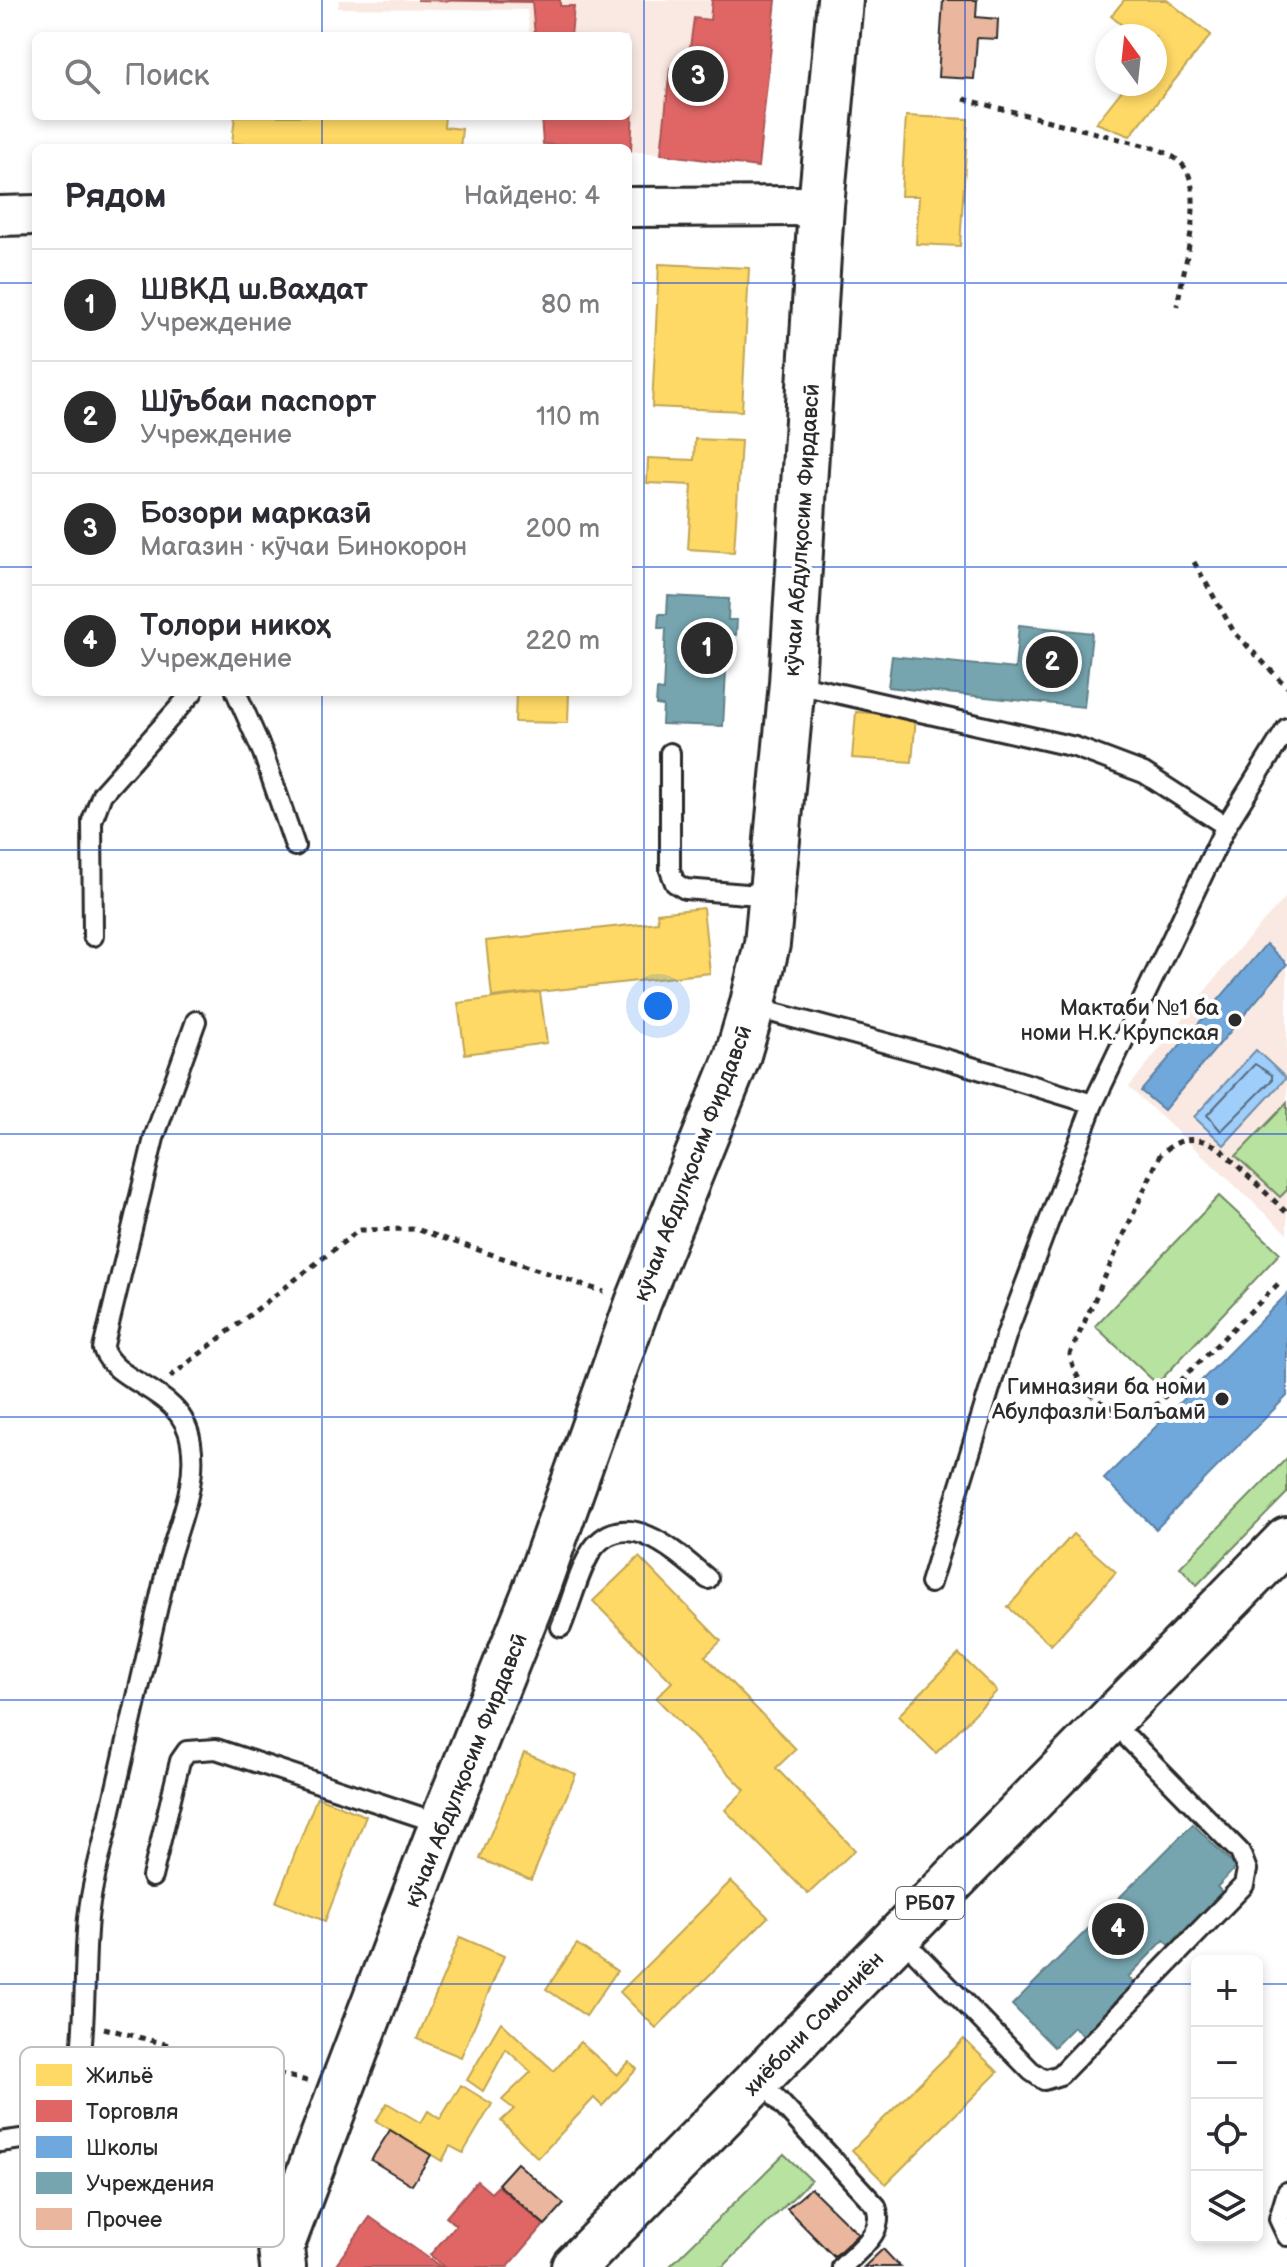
<!DOCTYPE html>
<html lang="ru">
<meta charset="utf-8">
<style>
body{margin:0;font-family:"Balsamiq Sans",sans-serif;background:#f7f7f7;color:#2b2b33}
.controls{position:absolute;right:24px;bottom:24px;display:grid;overflow:hidden;border-radius:12px;box-shadow:0 4px 12px #0003}
.controls button{width:72px;height:72px;display:grid;place-items:center;padding:0;border:0;border-bottom:2px solid #e1e1e2;background:#fff;color:#2b2b33;font:40px sans-serif}
.compass{position:absolute;left:1095px;top:24px;width:72px;height:72px;border-radius:50%;background:#fff;box-shadow:0 4px 12px #0003;rotate:345deg}
.you{position:absolute;left:658px;top:1006px;width:28px;height:28px;margin:-20px;border:6px solid #fff;border-radius:50%;background:#1a73e8;box-shadow:0 0 0 12px #1a73e833}
.badge{display:grid;place-items:center;width:52px;height:52px;border-radius:50%;background:#2b2b2b;color:#fff;font-size:26px;font-weight:700}
.pin{position:absolute;translate:-50% -50%;border:4px solid #fff;box-shadow:0 2px 8px #0006}
.list{margin:0;padding:0;list-style:none}
h2{display:flex;justify-content:space-between;align-items:center;height:104px;margin:0;padding:0 32px;font-size:34px}
h2 small{font-size:26px;font-weight:400;color:#7c7c81}
.list li{display:grid;grid-template-columns:52px 1fr auto;gap:24px;align-items:center;box-sizing:border-box;height:112px;padding:0 32px;border-top:2px solid #e1e1e2}
.list b{display:block;font-size:30px;white-space:nowrap}
.list p{margin:0;font-size:26px;white-space:nowrap;color:#7c7c81}
.list em{font-size:26px;font-style:normal;color:#7c7c81}
.icon{flex:none;width:44px;height:44px;fill:none;stroke:currentColor;stroke-width:2;stroke-linecap:round;stroke-linejoin:round}
.map{position:relative;flex:none;width:1287px;height:2267px;overflow:hidden}
.search{position:absolute;background:#fff;box-shadow:0 4px 12px #0003;left:32px;top:32px;width:600px;height:88px;display:flex;align-items:center;gap:20px;box-sizing:border-box;padding:0 28px;border-radius:12px;color:#7c7c81;font-size:30px}
.panel{position:absolute;background:#fff;box-shadow:0 4px 12px #0003;left:32px;top:144px;width:600px;height:552px;border-radius:12px}
.map>svg:first-child{display:block}
</style>
<div class="map">
<svg width="1287" height="2267" viewBox="0 0 1287 2267">
<rect width="100%" height="100%" fill="#fff"/>
<filter id="ink" filterUnits="userSpaceOnUse"><feTurbulence type="fractalNoise" baseFrequency=".0125" numOctaves="2"/><feDisplacementMap in="SourceGraphic" scale="16" xChannelSelector="R" yChannelSelector="G"/><feConvolveMatrix kernelMatrix="1 2 1 2 8 2 1 2 1" color-interpolation-filters="sRGB"/></filter>
<g filter="url(#ink)">
<path fill="#f9e9e2" d="M 339,0 L 776,0 L 758,167 L 661,154 L 543,144 L 540,116 L 628,116 L 628,36 L 530,36 L 527,10 L 338,8 Z
M 1287,896 L 1287,1234 L 1129,1087 L 1236,952 Z"/>
<path fill="#b7e29f" stroke="#718665" stroke-width="2" d="M 1287,1103 L 1287,1190 L 1280,1197 L 1236,1156 Z
M 1219,1196 L 1280,1253 L 1157,1384 L 1095,1326 Z
M 1287,1458 L 1287,1493 L 1197,1585 L 1180,1567 Z
M 784,2154 L 811,2180 L 723,2267 L 669,2267 Z"/>
<path fill="#9fcefb" stroke="#718da8" stroke-width="2" d="M 1256,1050 L 1286,1078 L 1224,1145 L 1194,1117 Z"/>
<path fill="#ffd966" stroke="#bfa554" stroke-width="2" d="M 1124,0 L 1167,0 L 1211,35 L 1130,136 L 1096,123 L 1127,84 L 1155,84 L 1155,36 L 1135,36 L 1111,16 Z
M 235,116 L 445,116 L 444,127 L 462,129 L 460,148 L 278,148 L 232,143 Z
M 906,116 L 968,119 L 960,246 L 916,244 L 919,196 L 901,196 Z
M 659,264 L 749,268 L 742,411 L 652,407 Z
M 695,439 L 741,441 L 734,552 L 688,549 L 692,485 L 647,483 L 648,458 L 694,460 Z
M 516,692 L 569,692 L 568,723 L 515,722 Z
M 856,712 L 916,716 L 912,762 L 852,758 Z
M 703,908 L 710,973 L 492,997 L 486,941 L 658,922 L 657,913 Z
M 540,992 L 547,1043 L 465,1054 L 458,1003 Z
M 1073,1534 L 1116,1572 L 1051,1645 L 1008,1607 Z
M 639,1557 L 721,1641 L 705,1656 L 796,1749 L 776,1768 L 855,1850 L 808,1894 L 725,1810 L 745,1790 L 656,1698 L 672,1682 L 593,1601 Z
M 959,1654 L 997,1691 L 936,1753 L 898,1716 Z
M 524,1753 L 576,1774 L 531,1880 L 480,1859 Z
M 317,1797 L 366,1816 L 325,1921 L 276,1902 Z
M 731,1881 L 768,1917 L 656,2028 L 620,1992 Z
M 460,1937 L 504,1956 L 461,2057 L 417,2039 Z
M 577,1944 L 617,1971 L 586,2016 L 546,1989 Z
M 501,2022 L 554,2071 L 580,2042 L 617,2075 L 629,2062 L 637,2069 L 602,2106 L 594,2098 L 538,2158 L 501,2121 L 514,2109 L 502,2100 L 531,2072 L 506,2049 L 483,2091 L 467,2080 Z
M 964,2039 L 998,2072 L 886,2184 L 852,2150 Z
M 461,2085 L 492,2104 L 463,2153 L 450,2146 L 442,2161 L 376,2121 L 387,2103 L 421,2123 L 428,2111 L 440,2119 Z"/>
<path fill="#e06666" stroke="#aa5454" stroke-width="2" d="M 417,0 L 560,0 L 560,6 L 574,6 L 571,36 L 535,36 L 532,2 Z
M 712,0 L 776,0 L 758,167 L 661,154 L 670,68 L 687,69 L 694,18 L 710,20 Z
M 628,105 L 633,105 L 631,151 L 543,144 L 541,116 L 628,116 Z
M 477,2181 L 491,2193 L 498,2186 L 544,2225 L 508,2267 L 444,2267 L 430,2255 L 456,2225 L 446,2217 Z
M 370,2217 L 441,2267 L 334,2267 Z"/>
<path fill="#6fa8dc" stroke="#5b82a7" stroke-width="2" d="M 1266,944 L 1287,964 L 1164,1110 L 1141,1091 Z
M 1287,1294 L 1287,1396 L 1156,1529 L 1104,1479 Z"/>
<path fill="#76a5af" stroke="#608087" stroke-width="2" d="M 668,596 L 729,599 L 728,620 L 737,620 L 736,635 L 728,634 L 723,726 L 662,724 L 663,706 L 656,705 L 657,690 L 663,691 L 666,628 L 658,628 L 659,614 L 667,614 Z
M 1019,625 L 1092,633 L 1084,707 L 888,687 L 892,656 L 1015,669 Z
M 1193,1824 L 1236,1867 L 1217,1887 L 1228,1898 L 1175,1950 L 1164,1940 L 1128,1977 L 1139,1987 L 1087,2039 L 1074,2027 L 1054,2047 L 1012,2005 Z"/>
<g fill="none" stroke-linecap="round" stroke-linejoin="round">
<path stroke="#596c7e" stroke-width="2" d="M 1255,1064 L 1272,1075 L 1272,1080 L 1221,1131 L 1207,1115 Z"/>
</g>
<path fill="#eab69d" stroke="#2b2b2b" stroke-width="2" d="M 943,0 L 977,0 L 976,17 L 998,19 L 997,39 L 977,38 L 974,79 L 938,77 Z
M 390,2130 L 431,2155 L 412,2185 L 371,2160 Z
M 517,2163 L 564,2204 L 545,2225 L 498,2184 Z
M 811,2188 L 858,2234 L 834,2257 L 787,2209 Z
M 883,2249 L 900,2267 L 864,2267 Z"/>
<g fill="none" stroke-linecap="round" stroke-linejoin="round">
<defs>
<path id="service" d="M 792,683 L 1075,747 L 1144,773 L 1226,826
M 236,692 L 263,753 L 295,846
M 670,753 L 670,870 L 675,883 L 685,889 L 771,896
M 93,936 L 92,821 L 102,794 L 193,692
M 752,1007 L 949,1060 L 1093,1104
M 930,1583 L 1007,1333 L 1093,1104 L 1226,826 L 1287,728
M 561,1627 C 570,1606 581,1563 595,1546 C 630,1506 680,1556 708,1579
M 152,1877 L 180,1761 L 187,1751 L 216,1749 L 442,1824
M 917,1954 L 1031,2071 L 1044,2080 L 1060,2075 L 1244,1885 L 1247,1870 L 1240,1852 L 1129,1739
M 776,2098 L 876,2206 C 886,2233 859,2249 842,2267
M 0,2142 L 21,2139 L 53,2140 C 94,2096 80,1970 89,1910 C 93,1877 104,1843 111,1810 C 129,1729 148,1648 167,1567 C 177,1527 198,1485 191,1443 C 183,1388 117,1386 103,1349 L 154,1138 L 196,1021
M 1287,2192 L 1279,2219 L 1287,2236"/>
<path id="minor" d="M 628,207 L 821,206
M 0,216 L 36,215"/>
<path id="tertiary" d="M 283,2267 L 281,2247 L 442,1824 L 534,1595 L 638,1303 L 737,1058 L 752,1007 L 767,944 L 792,683 L 821,206 L 840,0"/>
<path id="trunk" d="M 574,2267 L 1287,1540"/>
</defs>
<use href="#service" stroke="#2b2b2b" stroke-width="24"/>
<use href="#minor" stroke="#2b2b2b" stroke-width="44"/>
<use href="#tertiary" stroke="#2b2b2b" stroke-width="50"/>
<use href="#trunk" stroke="#2b2b2b" stroke-width="50"/>
<path stroke="#2b2b2b" stroke-width="5" stroke-dasharray="6 6" stroke-linecap="butt" d="M 964,99 L 1158,149 C 1169,154 1181,160 1187,171 C 1203,201 1183,272 1177,306
M 1194,562 L 1234,632 L 1287,687
M 1278,1284 L 1151,1410 C 1113,1422 1075,1390 1070,1354 L 1160,1155 C 1179,1137 1195,1135 1218,1147 L 1287,1213
M 170,1377 L 359,1230 L 416,1229 L 604,1292
M 104,2028 L 307,2081"/>
<use href="#service" stroke="#fff" stroke-width="18"/>
<use href="#minor" stroke="#fff" stroke-width="38"/>
<use href="#tertiary" stroke="#fff" stroke-width="44"/>
<use href="#trunk" stroke="#fff" stroke-width="44"/>
</g>
</g>
<path fill="none" stroke="#1d4ed8" stroke-width="2" stroke-opacity="0.55" d="M 322,0 L 322,36M 644,0 L 644,2267M 965,0 L 965,2267M 322,116 L 322,148M 0,283 L 36,283M 628,283 L 1287,283M 0,567 L 36,567M 628,567 L 1287,567M 322,692 L 322,2267M 0,850 L 1287,850M 0,1134 L 1287,1134M 0,1417 L 1287,1417M 0,1700 L 1287,1700M 0,1984 L 1197,1984M 1257,1984 L 1287,1984"/>
<g fill="#2b2b2b" stroke="#fff" stroke-width="3">
<circle cx="1235" cy="1020" r="8"/>
<circle cx="1222" cy="1399" r="8"/>
</g>
<g text-anchor="middle" stroke-width="8" stroke-linejoin="round" paint-order="stroke">
<rect fill="#fff" stroke="#6b6b6b" stroke-width="2" x="896" y="1887" width="68" height="32" rx="6"/>
<g font-size="20" font-weight="bold" fill="#2b2b2b">
<text x="930" y="1910">РБ07</text>
</g>
<g font-size="22" fill="#2b2b2b" stroke="#fff">
<text transform="translate(801 530) rotate(-86)" y="8">кӯчаи Абдулқосим Фирдавсӣ</text>
<text transform="translate(692 1163) rotate(-69)" y="8">кӯчаи Абдулқосим Фирдавсӣ</text>
<text transform="translate(465 1770) rotate(-68)" y="8">кӯчаи Абдулқосим Фирдавсӣ</text>
<text transform="translate(813 2023) rotate(-46)" y="8">хиёбони Сомониён</text>
</g>
<g font-size="22" fill="#2b2b2b" stroke="#fff" text-anchor="end">
<text x="1219" y="1015">Мактаби №1 ба<tspan x="1219" dy="25">номи Н.К. Крупская</tspan></text>
<text x="1206" y="1394">Гимназияи ба номи<tspan x="1206" dy="25">Абулфазли Балъамӣ</tspan></text>
</g>
</g>
<rect x="20" y="2047" width="264" height="200" rx="12" fill="#fff" stroke="#bfbfbf" stroke-width="2"/>
<rect x="36" y="2064" width="36" height="22" fill="#ffd966"/>
<rect x="36" y="2100" width="36" height="22" fill="#e06666"/>
<rect x="36" y="2136" width="36" height="22" fill="#6fa8dc"/>
<rect x="36" y="2172" width="36" height="22" fill="#76a5af"/>
<rect x="36" y="2208" width="36" height="22" fill="#eab69d"/>
<g font-size="22" fill="#2b2b2b">
<text x="86" y="2083">Жильё</text>
<text x="86" y="2119">Торговля</text>
<text x="86" y="2155">Школы</text>
<text x="86" y="2191">Учреждения</text>
<text x="86" y="2227">Прочее</text>
</g>
</svg>
<div class="controls">
<button>+</button>
<button>−</button>
<button><svg class="icon" aria-label="locate" viewBox="0 0 24 24"><circle cx="12" cy="12" r="6"/><path d="M12 2v4M12 18v4M2 12h4M18 12h4"/></svg></button>
<button><svg class="icon" aria-label="layers" viewBox="0 0 24 24"><path d="M12 4l9 5-9 5-9-5zM3 14l9 5 9-5"/></svg></button>
</div>
<svg class="compass" viewBox="-18 -18 36 36"><path d="M0-13l5 13h-10z" fill="#e53935"/><path d="M0 13l5-13h-10z" fill="#7c7c81"/></svg>
<div class="you"></div>
<div class="pin badge" style="left:707px;top:648px">1</div>
<div class="pin badge" style="left:1052px;top:662px">2</div>
<div class="pin badge" style="left:698px;top:76px">3</div>
<div class="pin badge" style="left:1118px;top:1929px">4</div>
<div class="search"><svg class="icon" aria-label="search" viewBox="0 0 24 24"><circle cx="10" cy="10" r="6"/><path d="M15 15l6 6"/></svg>Поиск</div>
<section class="panel">
<h2>Рядом<small>Найдено: 4</small></h2>
<ul class="list">
<li><span class="badge">1</span><div><b>ШВКД ш.Вахдат</b><p>Учреждение</p></div><em>80 m</em></li>
<li><span class="badge">2</span><div><b>Шӯъбаи паспорт</b><p>Учреждение</p></div><em>110 m</em></li>
<li><span class="badge">3</span><div><b>Бозори марказӣ</b><p>Магазин · кӯчаи Бинокорон</p></div><em>200 m</em></li>
<li><span class="badge">4</span><div><b>Толори никоҳ</b><p>Учреждение</p></div><em>220 m</em></li>
</ul>
</section>
</div>
